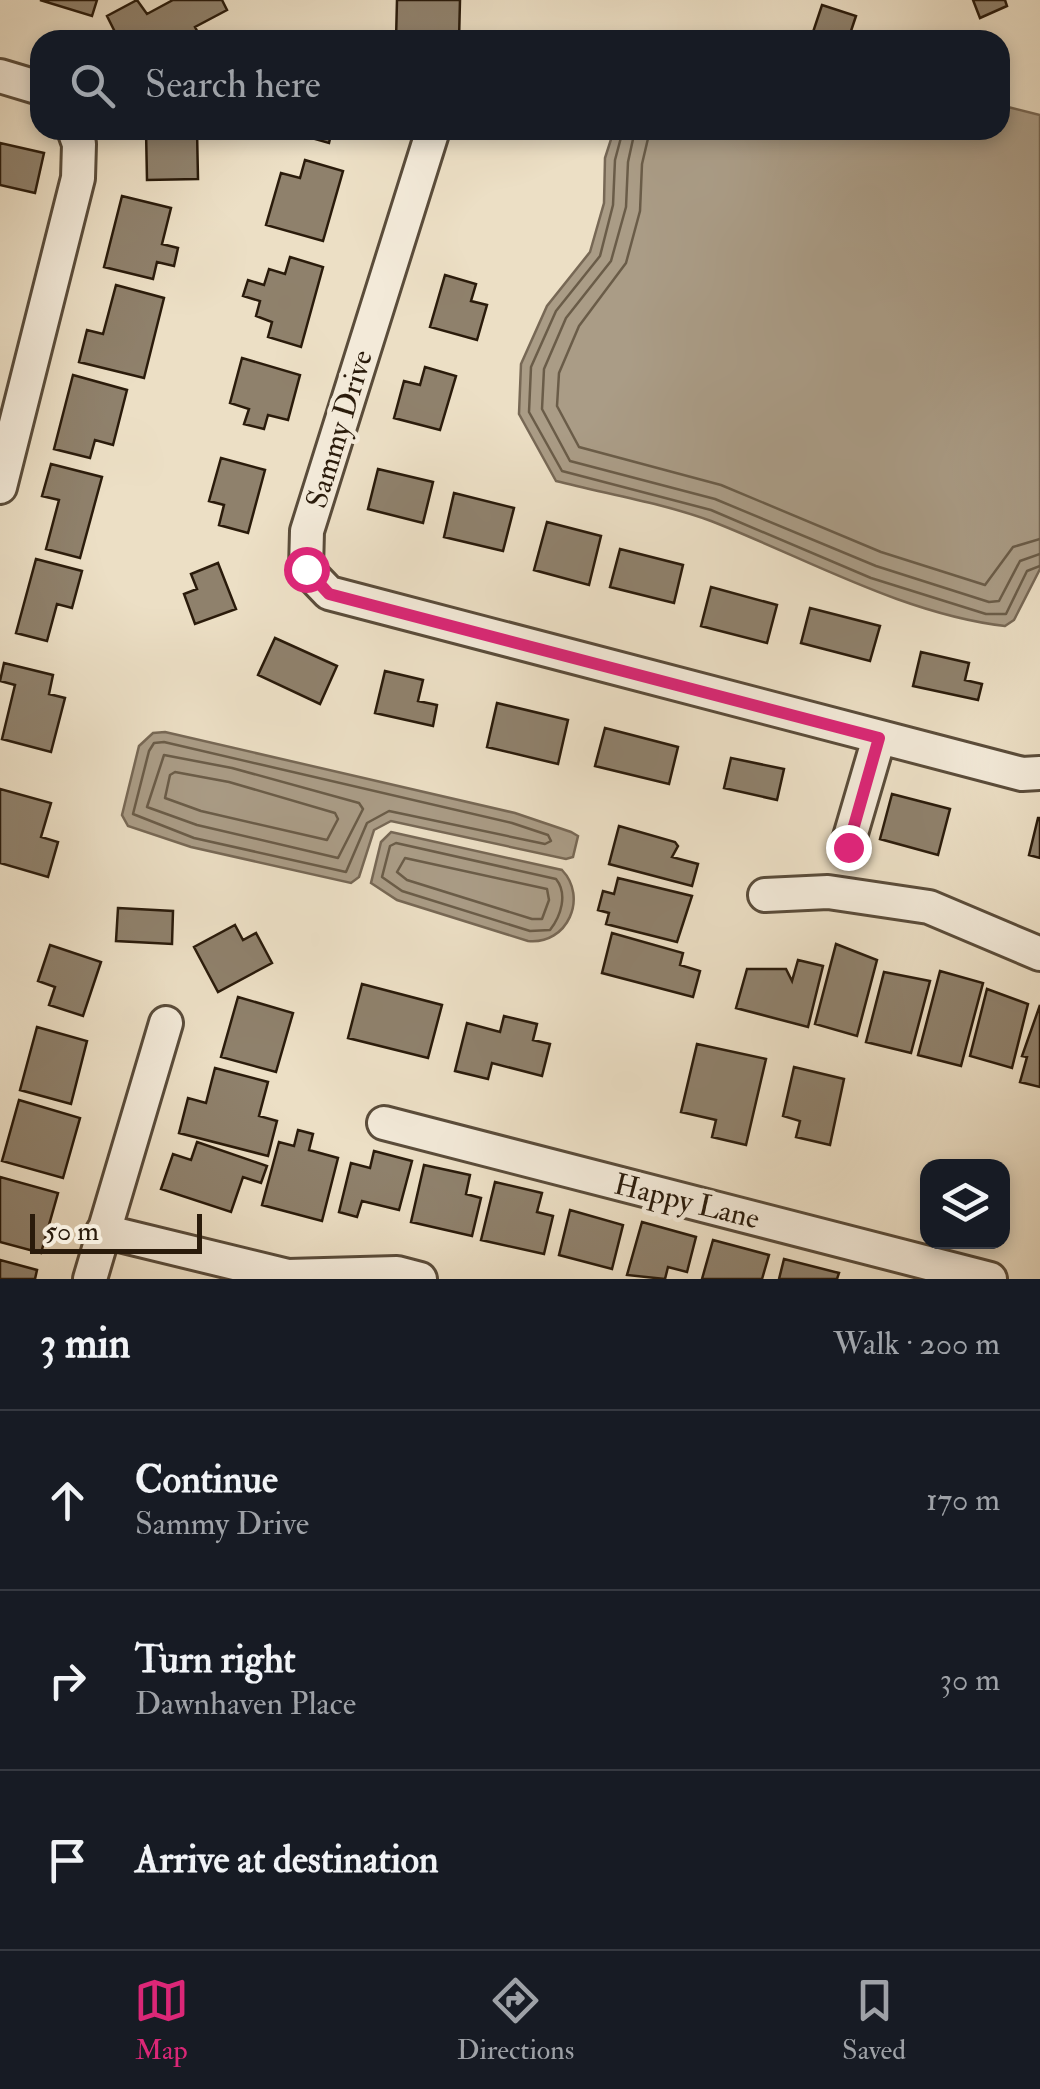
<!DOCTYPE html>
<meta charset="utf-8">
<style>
body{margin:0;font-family:"IM FELL Double Pica",serif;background:#20242c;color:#f1f3f6}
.controls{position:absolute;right:30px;bottom:30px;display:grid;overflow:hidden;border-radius:20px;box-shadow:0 5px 15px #0003}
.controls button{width:90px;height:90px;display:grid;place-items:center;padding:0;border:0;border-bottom:2px solid #363941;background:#171b24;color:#f1f3f6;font:50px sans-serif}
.scale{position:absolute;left:30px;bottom:25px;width:172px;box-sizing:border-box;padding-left:10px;border:5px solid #2a1b0b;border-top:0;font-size:28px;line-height:35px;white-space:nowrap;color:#2a1b0b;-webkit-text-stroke:8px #f3ead9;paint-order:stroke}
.stop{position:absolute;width:30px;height:30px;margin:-22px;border:8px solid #db2777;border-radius:50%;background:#fff}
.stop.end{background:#db2777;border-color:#fff;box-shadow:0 2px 10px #0008}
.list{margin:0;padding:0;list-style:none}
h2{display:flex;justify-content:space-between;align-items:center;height:130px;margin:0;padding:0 40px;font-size:42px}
h2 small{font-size:32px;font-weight:400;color:#9ea1a6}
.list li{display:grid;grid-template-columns:65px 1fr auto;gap:30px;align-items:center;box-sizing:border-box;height:180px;padding:0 40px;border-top:2px solid #363941}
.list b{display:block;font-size:38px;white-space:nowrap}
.list p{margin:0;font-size:32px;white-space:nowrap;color:#9ea1a6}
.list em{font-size:32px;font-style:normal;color:#9ea1a6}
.icon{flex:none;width:55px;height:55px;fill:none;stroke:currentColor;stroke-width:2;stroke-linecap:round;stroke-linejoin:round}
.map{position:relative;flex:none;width:1040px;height:1279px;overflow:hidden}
.search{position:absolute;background:#171b24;box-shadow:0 5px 15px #0003;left:30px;right:30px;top:30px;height:110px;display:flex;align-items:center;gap:25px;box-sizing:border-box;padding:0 35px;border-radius:30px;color:#9ea1a6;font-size:38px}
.sheet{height:670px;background:#171b24}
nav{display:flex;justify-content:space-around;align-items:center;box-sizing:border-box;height:140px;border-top:2px solid #363941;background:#171b24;font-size:28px;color:#9ea1a6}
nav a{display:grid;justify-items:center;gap:5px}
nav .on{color:#db2777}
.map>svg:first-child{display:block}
</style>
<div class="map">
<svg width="1040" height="1279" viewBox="0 0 1040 1279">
<rect width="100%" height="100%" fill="#ecdfc5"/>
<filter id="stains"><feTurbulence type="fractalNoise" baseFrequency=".002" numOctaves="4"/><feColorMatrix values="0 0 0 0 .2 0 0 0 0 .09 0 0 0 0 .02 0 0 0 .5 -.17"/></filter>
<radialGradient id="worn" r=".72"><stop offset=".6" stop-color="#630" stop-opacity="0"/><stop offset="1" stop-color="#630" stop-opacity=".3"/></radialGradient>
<path fill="#aa9c86" stroke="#776855" stroke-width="2.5" d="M 1000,105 L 1040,115 L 1040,569 L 1014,620 L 1005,626 C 903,614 806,558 711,521 C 662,503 607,494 556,481 L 519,414 L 521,364 L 547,306 L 590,252 L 604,203 L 605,158 L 614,130 L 1000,130 Z
M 165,732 L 515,813 L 571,832 L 578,836 L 573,857 L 566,859 L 391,821 L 374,830 L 359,877 L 351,883 L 191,847 L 128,826 L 122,815 L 139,746 L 153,733 Z
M 391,832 L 562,870 C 588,897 568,945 528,941 L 397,900 L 371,883 L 381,842 Z"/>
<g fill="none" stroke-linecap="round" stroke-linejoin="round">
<path stroke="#6a5c48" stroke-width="2.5" d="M 623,130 L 615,160 L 613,205 L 600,256 L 556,311 L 531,367 L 529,412 L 562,471 L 711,510 L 871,578 L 986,614 L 1006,614 L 1027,571 L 1040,566
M 635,130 L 628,162 L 626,207 L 611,261 L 566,318 L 544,369 L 542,409 L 570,461 L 715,499 L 876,566 L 989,602 L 999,601 L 1020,561 L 1040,554
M 650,130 L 642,164 L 640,211 L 626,263 L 579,326 L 559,373 L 557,406 L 579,447 L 721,485 L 881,552 L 985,585 L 1013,547 L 1040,539
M 164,742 L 512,823 L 548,835 L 551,841 L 545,844 L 389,811 L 367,823 L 346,872 L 194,838 L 133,814 L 149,751 L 154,743 Z
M 164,755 L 232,768 L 359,803 L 363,809 L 338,858 L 197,825 L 147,807 Z
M 175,772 L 229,782 L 335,813 L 338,819 L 327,840 L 201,811 L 165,798 L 170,775 Z
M 396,843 L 556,879 C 568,894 561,916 550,930 L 530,931 L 402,891 L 382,877 L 390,846 Z
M 405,858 L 547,889 L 549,900 L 542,919 L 532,919 L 407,880 L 397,872 Z"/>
</g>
<path fill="#8f816c" stroke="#2a1b0b" stroke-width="2.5" d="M 40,0 L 97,0 L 92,16 Z
M 137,0 L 147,14 L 173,0 L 222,0 L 227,10 L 195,27 L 202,40 L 119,40 L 107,16 Z
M 397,0 L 460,0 L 459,40 L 396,40 Z
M 973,0 L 1005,0 L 1007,6 L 980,18 Z
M 822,5 L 856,16 L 848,40 L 813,32 Z
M 146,130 L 197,130 L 198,179 L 147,180 Z
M 298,130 L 332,130 L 329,143 L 297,134 Z
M 0,143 L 44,153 L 35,193 L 0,185 Z
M 305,160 L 343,171 L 323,241 L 266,225 L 281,173 L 300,178 Z
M 122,196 L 171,208 L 162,244 L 178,248 L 174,266 L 157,262 L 153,279 L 104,267 Z
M 290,257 L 323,267 L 301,347 L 268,337 L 272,322 L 256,316 L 260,301 L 243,296 L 248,280 L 264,285 L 269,269 L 285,274 Z
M 445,275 L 476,284 L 471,301 L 487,305 L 477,340 L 430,327 Z
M 116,285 L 164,298 L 144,378 L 79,362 L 87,330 L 103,334 Z
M 242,358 L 300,375 L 288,420 L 268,415 L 264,429 L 244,424 L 249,409 L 230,403 Z
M 425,367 L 456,376 L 440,430 L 394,418 L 404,381 L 420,385 Z
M 73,375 L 127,390 L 113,445 L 95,440 L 90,458 L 54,449 Z
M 221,458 L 265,470 L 248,533 L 219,525 L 224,505 L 209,501 Z
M 51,464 L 102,477 L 80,558 L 46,549 L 59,500 L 42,496 Z
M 378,469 L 433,482 L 423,523 L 368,509 Z
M 454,493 L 514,508 L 503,551 L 444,537 Z
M 547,522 L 601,536 L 589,585 L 534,570 Z
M 620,549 L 683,565 L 674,603 L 610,587 Z
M 36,559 L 82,571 L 72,608 L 57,604 L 47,641 L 16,633 Z
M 218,563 L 236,609 L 195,624 L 184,594 L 197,589 L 191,574 Z
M 711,587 L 777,605 L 767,643 L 701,626 Z
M 810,608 L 880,626 L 870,661 L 801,643 Z
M 275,638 L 337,666 L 320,704 L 258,675 Z
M 921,652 L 969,663 L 965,680 L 982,684 L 978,700 L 913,686 Z
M 4,663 L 53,675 L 49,694 L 65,698 L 51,752 L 2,739 L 15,685 L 0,681 Z
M 385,671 L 423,680 L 418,701 L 437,705 L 433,726 L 375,713 Z
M 497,703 L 568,720 L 558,764 L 487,747 Z
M 605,728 L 678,747 L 669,784 L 595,766 Z
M 731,758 L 784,769 L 777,800 L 724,788 Z
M 0,789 L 51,803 L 41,837 L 58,842 L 48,877 L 0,863 Z
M 892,794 L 950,809 L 938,855 L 880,839 Z
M 1038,818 L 1040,818 L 1040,858 L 1029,855 Z
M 619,826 L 675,842 L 678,846 L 672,857 L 698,864 L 692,886 L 609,864 Z
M 618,878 L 692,896 L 677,942 L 606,924 L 609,913 L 598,910 L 603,891 L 614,894 Z
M 118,908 L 173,911 L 172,944 L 116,941 Z
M 235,925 L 243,940 L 256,933 L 272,963 L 218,992 L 194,947 Z
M 612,933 L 683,953 L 680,965 L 700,971 L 693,997 L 602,973 Z
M 836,944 L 877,960 L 857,1036 L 815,1024 Z
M 50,945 L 101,962 L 83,1016 L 49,1005 L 55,987 L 38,981 Z
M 798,960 L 823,966 L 808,1027 L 736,1008 L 747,969 L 786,969 L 792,981 Z
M 940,971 L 983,983 L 961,1066 L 918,1055 Z
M 884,972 L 930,981 L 911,1053 L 866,1042 Z
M 362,984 L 442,1005 L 428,1058 L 348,1038 Z
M 987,989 L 1028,1004 L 1012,1068 L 970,1056 Z
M 238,997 L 293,1013 L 276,1072 L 221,1057 Z
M 1040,1005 L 1040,1087 L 1020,1082 L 1027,1057 L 1022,1056 Z
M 504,1016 L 537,1024 L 533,1040 L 550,1044 L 542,1076 L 492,1063 L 488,1079 L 455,1071 L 467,1023 L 500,1032 Z
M 37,1027 L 87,1041 L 71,1104 L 20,1090 Z
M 697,1044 L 766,1059 L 746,1145 L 712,1137 L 716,1120 L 681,1112 Z
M 794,1067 L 844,1079 L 830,1145 L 796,1137 L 800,1121 L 783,1116 Z
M 215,1068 L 268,1082 L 259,1116 L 277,1121 L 268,1156 L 179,1133 L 188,1098 L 206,1103 Z
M 19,1100 L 80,1118 L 63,1178 L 2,1161 Z
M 298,1130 L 313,1134 L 309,1150 L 338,1158 L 322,1221 L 262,1205 L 279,1142 L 294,1146 Z
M 197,1142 L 267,1166 L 261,1183 L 243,1177 L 231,1212 L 161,1189 L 173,1154 L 191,1160 Z
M 374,1151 L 412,1161 L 399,1210 L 362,1201 L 357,1217 L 339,1212 L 351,1163 L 370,1168 Z
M 424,1165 L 470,1175 L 466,1194 L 481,1198 L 472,1236 L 411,1222 Z
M 0,1177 L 58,1193 L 41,1253 L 0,1242 Z
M 495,1182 L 542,1193 L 537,1212 L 553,1216 L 544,1254 L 481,1240 Z
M 570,1210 L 623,1225 L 612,1269 L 559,1255 Z
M 642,1222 L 696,1237 L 687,1272 L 668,1267 L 665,1279 L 627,1275 Z
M 713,1240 L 769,1255 L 762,1279 L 702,1279 Z
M 784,1259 L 839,1273 L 837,1279 L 779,1279 Z
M 0,1260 L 37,1270 L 35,1279 L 0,1279 Z"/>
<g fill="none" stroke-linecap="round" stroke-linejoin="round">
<defs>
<path id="minor" d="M 0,76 L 40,88
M 433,130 L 307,531 L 306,569 L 329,593 L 1022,774 L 1040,773
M 0,487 L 78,178 L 79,144 L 74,130
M 847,847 L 879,738
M 765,895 L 828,892 L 929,907 L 1040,954
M 384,1123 L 990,1279
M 103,1231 L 288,1276 L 397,1273 L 420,1279
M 90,1279 L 166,1023"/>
</defs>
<use href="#minor" stroke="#5a4c3a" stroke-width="38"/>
<use href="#minor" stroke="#f3ead9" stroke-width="32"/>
</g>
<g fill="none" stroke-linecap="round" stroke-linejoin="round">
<path stroke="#db2777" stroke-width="12" d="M 306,569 L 329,594 L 879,738 L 848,847"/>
</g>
<g text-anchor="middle" stroke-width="9" stroke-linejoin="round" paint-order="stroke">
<g font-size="30" fill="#2a1b0b" stroke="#f3ead9">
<text transform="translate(339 429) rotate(-73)" y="10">Sammy Drive</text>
<text transform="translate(687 1201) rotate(14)" y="10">Happy Lane</text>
</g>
</g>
<rect width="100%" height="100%" filter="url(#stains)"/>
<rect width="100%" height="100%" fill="url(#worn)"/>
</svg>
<div class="controls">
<button><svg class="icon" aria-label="layers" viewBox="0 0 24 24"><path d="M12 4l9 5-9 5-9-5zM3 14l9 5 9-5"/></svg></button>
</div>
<div class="scale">50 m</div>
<div class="stop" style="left:306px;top:569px"></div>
<div class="stop end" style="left:848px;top:847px"></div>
<div class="search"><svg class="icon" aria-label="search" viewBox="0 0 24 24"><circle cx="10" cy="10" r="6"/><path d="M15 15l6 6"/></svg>Search here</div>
</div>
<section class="sheet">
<h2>3 min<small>Walk · 200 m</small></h2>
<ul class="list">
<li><svg class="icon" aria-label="ahead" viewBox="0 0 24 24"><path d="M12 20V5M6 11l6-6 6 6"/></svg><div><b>Continue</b><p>Sammy Drive</p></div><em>170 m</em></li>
<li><svg class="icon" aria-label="right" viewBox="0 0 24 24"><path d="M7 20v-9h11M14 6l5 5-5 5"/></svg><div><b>Turn right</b><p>Dawnhaven Place</p></div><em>30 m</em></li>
<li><svg class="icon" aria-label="arrive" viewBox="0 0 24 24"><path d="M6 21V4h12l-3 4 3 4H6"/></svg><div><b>Arrive at destination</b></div></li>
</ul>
</section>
<nav>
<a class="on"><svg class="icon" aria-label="map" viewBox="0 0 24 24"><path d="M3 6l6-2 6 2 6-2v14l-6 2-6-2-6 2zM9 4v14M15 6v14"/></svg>Map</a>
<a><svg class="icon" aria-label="directions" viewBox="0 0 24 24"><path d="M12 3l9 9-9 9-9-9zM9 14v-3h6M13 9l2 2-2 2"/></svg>Directions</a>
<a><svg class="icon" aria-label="saved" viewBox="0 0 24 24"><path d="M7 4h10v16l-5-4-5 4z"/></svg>Saved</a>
</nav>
